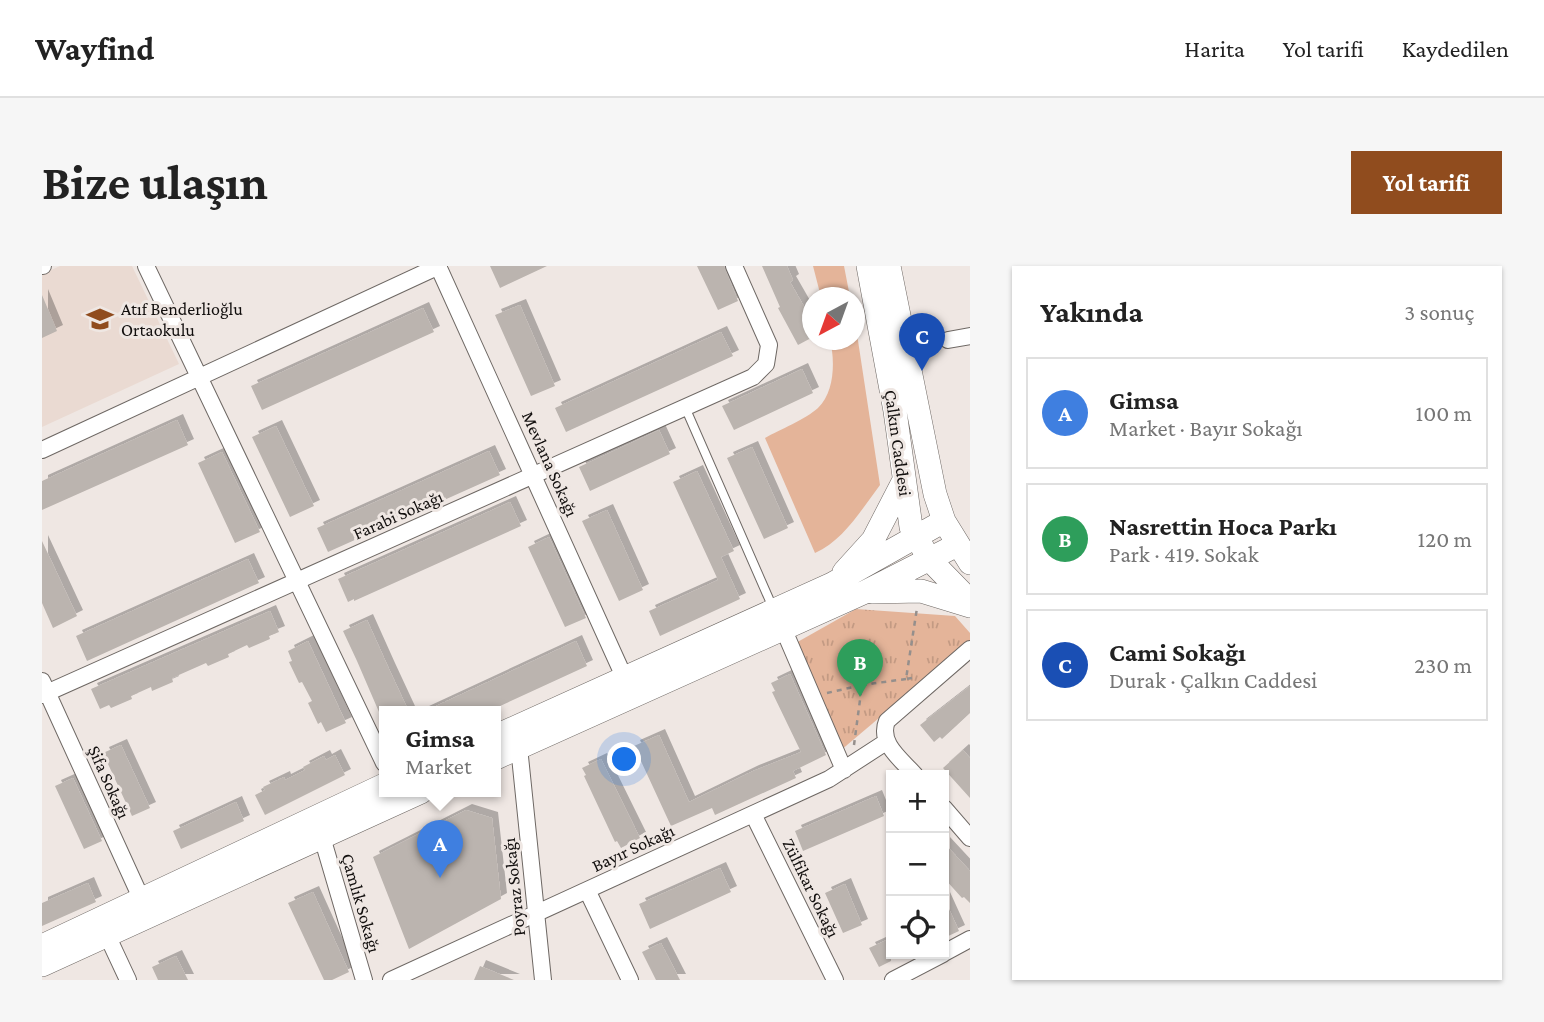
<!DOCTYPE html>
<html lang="tr">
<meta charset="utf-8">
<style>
body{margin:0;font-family:"Crimson Pro",serif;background:#f6f6f6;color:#222}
.controls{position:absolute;right:21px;bottom:21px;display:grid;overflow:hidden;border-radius:0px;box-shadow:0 2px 5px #0004}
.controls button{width:63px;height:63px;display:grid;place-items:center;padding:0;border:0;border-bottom:2px solid #e0e0e0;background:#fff;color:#222;font:35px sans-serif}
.compass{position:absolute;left:760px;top:21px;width:63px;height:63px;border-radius:50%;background:#fff;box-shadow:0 2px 5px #0004;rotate:221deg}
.you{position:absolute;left:583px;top:494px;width:24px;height:24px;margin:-18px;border:5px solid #fff;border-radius:50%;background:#1a73e8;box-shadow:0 0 0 10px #1a73e833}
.badge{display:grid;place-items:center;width:46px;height:46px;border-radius:50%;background:#904c1e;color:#fff;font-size:23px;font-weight:700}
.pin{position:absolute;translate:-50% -58px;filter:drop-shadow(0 2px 4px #0008)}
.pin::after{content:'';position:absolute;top:37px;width:24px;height:21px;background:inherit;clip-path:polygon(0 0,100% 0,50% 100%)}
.popup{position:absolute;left:337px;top:440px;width:122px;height:91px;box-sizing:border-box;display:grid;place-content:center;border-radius:0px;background:#fff;filter:drop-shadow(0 2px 5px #0005);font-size:23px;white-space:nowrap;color:#767676}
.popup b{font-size:26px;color:#222}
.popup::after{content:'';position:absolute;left:50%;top:100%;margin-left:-14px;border:14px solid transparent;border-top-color:#fff}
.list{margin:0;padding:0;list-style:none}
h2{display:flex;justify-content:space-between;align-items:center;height:91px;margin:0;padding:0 28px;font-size:30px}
h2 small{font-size:23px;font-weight:400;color:#767676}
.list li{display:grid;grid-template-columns:46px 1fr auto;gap:21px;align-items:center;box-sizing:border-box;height:112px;margin:0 14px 14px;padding:0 14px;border:2px solid #e0e0e0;border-radius:0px}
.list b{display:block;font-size:26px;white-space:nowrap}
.list p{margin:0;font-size:23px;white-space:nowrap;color:#767676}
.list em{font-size:23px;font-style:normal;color:#767676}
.icon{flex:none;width:38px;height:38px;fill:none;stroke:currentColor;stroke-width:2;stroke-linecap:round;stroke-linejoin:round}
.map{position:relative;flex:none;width:928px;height:714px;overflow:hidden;border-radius:0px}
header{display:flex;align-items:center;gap:42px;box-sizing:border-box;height:98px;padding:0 35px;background:#fff;border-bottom:2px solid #e0e0e0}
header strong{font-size:33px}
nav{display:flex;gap:38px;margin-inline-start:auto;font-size:24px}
.intro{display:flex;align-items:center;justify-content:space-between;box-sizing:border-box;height:168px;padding:0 42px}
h1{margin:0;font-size:49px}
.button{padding:18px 32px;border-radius:0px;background:#904c1e;color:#fff;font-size:24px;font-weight:700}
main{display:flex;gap:42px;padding:0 42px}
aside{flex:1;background:#fff;border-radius:0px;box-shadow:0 2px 5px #0004}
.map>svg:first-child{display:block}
</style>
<header>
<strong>Wayfind</strong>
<nav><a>Harita</a><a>Yol tarifi</a><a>Kaydedilen</a></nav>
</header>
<div class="intro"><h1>Bize ulaşın</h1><a class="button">Yol tarifi</a></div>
<main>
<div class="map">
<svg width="928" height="714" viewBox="0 0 928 714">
<defs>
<pattern id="park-tufts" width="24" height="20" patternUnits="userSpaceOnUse" patternTransform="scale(1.75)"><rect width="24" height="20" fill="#e4b499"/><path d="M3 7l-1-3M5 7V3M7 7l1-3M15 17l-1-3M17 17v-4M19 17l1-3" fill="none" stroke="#c39a83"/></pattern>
<filter id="shadow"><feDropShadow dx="6" dy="-6" stdDeviation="0" flood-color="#0004"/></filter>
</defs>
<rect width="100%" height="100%" fill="#efe7e3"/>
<path fill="#eadad2" d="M 18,0 L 90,0 L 137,98 L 0,161 L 0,8 Z"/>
<path fill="#e4b499" d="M 771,0 L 802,0 L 808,31 L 779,31 Z
M 813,55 L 838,219 C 819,244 802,274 773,287 L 723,172 C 737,164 764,153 776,142 C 793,126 793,94 788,74 L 813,74 Z"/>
<path fill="url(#park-tufts)" d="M 814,343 L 913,350 L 928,367 L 928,375 L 798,485 L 752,378 Z"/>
<path fill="#bbb4af" filter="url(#shadow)" d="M 448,0 L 505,0 L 458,22 Z
M 655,0 L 682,0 L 696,35 L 676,44 Z
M 720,0 L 745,0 L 751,14 L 748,16 L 771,56 L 771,71 L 756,79 L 736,42 L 738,41 Z
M 0,29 L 15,65 L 0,72 Z
M 478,39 L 513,120 L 489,130 L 453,49 Z
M 381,42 L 392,66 L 220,144 L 209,120 Z
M 679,66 L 691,90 L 524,166 L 513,142 Z
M 760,103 L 771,127 L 692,164 L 680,140 Z
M 135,154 L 146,179 L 0,244 L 0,215 Z
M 234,160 L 272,240 L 248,251 L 210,171 Z
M 617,164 L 628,188 L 548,225 L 537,201 Z
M 710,181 L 746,262 L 722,273 L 685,192 Z
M 447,185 L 458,209 L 286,286 L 275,262 Z
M 180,186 L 218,266 L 193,277 L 156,197 Z
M 655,205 L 692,285 L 679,291 L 698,333 L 618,370 L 607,345 L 676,314 L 631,216 Z
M 468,236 L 479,260 L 312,335 L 312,333 L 306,336 L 296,313 Z
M 565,244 L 601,324 L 577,335 L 540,255 Z
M 507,271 L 544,352 L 523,361 L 486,281 Z
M 0,275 L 35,350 L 11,362 L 0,337 Z
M 206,293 L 217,317 L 45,395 L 34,370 Z
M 228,345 L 237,366 L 227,370 L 228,373 L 207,382 L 205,379 L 186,388 L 187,391 L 166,400 L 164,397 L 130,412 L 131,416 L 110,425 L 109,421 L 89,430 L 90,433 L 69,442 L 67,439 L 58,443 L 49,423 Z
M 325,354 L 347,403 L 367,446 L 337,446 L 315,395 L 301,365 Z
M 266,375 L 304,457 L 284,466 L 279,456 L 276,458 L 266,437 L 270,435 L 260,416 L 257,417 L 247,396 L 250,395 L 246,385 Z
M 534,375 L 545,400 L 445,446 L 381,446 Z
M 748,408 L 784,489 L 751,505 L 754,512 L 673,549 L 670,542 L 629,560 L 592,480 L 617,469 L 647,536 L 711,505 L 759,486 L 730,426 L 733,425 L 729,417 Z
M 928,420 L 928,447 L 900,473 L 898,471 L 892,476 L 878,459 Z
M 79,479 L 108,542 L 90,550 L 61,487 Z
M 921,484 L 928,492 L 928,532 L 901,502 Z
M 293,489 L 303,509 L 223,549 L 213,529 L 223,524 L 221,521 L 242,511 L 243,514 L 263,504 L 261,501 L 282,490 L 284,494 Z
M 559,493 L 598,572 L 579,582 L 575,575 L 573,576 L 542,510 L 544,509 L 540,502 Z
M 31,512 L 60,575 L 42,583 L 13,520 Z
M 834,530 L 842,550 L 761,585 L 753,565 Z
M 194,536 L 202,555 L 139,583 L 131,565 Z
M 424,544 L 450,552 L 459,633 L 367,683 L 331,591 Z
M 902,577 L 928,605 L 928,637 L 922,631 L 920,632 L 902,612 Z
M 678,602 L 689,626 L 608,663 L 597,638 Z
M 46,617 L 54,636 L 0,660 L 0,637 Z
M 803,618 L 820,659 L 801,667 L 783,627 Z
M 271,626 L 307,706 L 290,714 L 282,714 L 246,637 Z
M 902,632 L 917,665 L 902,672 Z
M 849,672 L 849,695 L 837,701 L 827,682 Z
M 619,677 L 638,714 L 614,714 L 600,686 Z
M 134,690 L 146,714 L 116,714 L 110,701 Z
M 438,700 L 472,714 L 432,714 Z"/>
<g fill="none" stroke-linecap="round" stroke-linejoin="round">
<defs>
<path id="service" d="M 643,141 L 731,342"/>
<path id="minor" d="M 0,0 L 1,0
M 104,0 L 342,497
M 396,0 L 583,413
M 906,74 L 928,70
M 0,184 L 397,0
M 741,362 L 802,504
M 0,415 L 99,632
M 0,429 L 711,111 L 724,98 L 727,79 L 692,0
M 477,481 L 501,714
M 873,509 C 859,493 836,477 845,455 L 928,383
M 902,542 L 928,572
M 711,548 L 793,714
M 280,571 L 322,714
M 545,624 L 588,714
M 65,669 L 86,714
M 902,687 L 928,673
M 349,714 L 787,513 L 844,476
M 851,714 L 901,688"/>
<path id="secondary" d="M 826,0 L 853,145 L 869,261 L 887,293 L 928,335
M 847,0 L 893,228 L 902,255 L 928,297
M 802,306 L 831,274 L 861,216
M 830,326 L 879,325 L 928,340
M 454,470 L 790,318 L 902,255
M 454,492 L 823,326 L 915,279
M 0,680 L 342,519
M 0,699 L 379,526"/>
</defs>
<use href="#service" stroke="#6e6864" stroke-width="10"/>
<use href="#minor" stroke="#6e6864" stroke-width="18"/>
<use href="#secondary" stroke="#6e6864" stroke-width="24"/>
<path stroke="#958f8c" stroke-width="2.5" stroke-dasharray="5 5" stroke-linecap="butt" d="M 870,412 L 864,413 L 875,342
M 785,427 L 820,419
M 812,479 L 820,419 L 864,413"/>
<use href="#service" stroke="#fff" stroke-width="8"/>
<use href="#minor" stroke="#fff" stroke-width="16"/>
<use href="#secondary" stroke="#fff" stroke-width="23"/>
</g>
<defs>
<symbol id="school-bare" viewBox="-9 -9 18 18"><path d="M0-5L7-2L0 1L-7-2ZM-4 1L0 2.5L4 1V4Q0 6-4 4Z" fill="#904c1e" stroke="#efe7e3" stroke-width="2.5" paint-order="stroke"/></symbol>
</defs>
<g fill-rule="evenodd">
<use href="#school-bare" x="39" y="34" width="38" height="38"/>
</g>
<g text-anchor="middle" stroke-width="6" stroke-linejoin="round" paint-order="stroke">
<g font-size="18" fill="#120f0e" stroke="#efe7e3" text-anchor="start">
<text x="79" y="49">Atıf Benderlioğlu<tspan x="79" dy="21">Ortaokulu</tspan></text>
</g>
<g font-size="18" fill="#120f0e" stroke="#efe7e3">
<text transform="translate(856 177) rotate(82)" y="6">Çalkın Caddesi</text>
<text transform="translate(508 198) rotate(66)" y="6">Mevlana Sokağı</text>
<text transform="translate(356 249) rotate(-24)" y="6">Farabi Sokağı</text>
<text transform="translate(67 516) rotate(66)" y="6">Şifa Sokağı</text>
<text transform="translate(591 582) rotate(-25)" y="6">Bayır Sokağı</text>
<text transform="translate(472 621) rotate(-96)" y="6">Poyraz Sokağı</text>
<text transform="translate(769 622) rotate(64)" y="6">Zülfikar Sokağı</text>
<text transform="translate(319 637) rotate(74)" y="6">Çamlık Sokağı</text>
</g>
</g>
</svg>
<div class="controls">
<button>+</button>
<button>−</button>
<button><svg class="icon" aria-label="locate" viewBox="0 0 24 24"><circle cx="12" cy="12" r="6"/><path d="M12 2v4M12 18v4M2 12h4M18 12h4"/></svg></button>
</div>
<svg class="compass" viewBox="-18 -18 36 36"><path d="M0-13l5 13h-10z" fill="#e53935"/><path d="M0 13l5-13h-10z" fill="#767676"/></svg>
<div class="you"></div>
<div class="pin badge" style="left:398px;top:612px;background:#3f7fe0">A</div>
<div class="popup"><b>Gimsa</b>Market</div>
<div class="pin badge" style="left:818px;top:431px;background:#2e9e5b">B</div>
<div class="pin badge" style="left:880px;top:105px;background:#1a4fb4">C</div>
</div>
<aside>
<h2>Yakında<small>3 sonuç</small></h2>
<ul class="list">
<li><span class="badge" style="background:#3f7fe0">A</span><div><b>Gimsa</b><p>Market · Bayır Sokağı</p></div><em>100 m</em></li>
<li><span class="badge" style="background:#2e9e5b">B</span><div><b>Nasrettin Hoca Parkı</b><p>Park · 419. Sokak</p></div><em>120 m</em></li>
<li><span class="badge" style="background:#1a4fb4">C</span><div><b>Cami Sokağı</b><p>Durak · Çalkın Caddesi</p></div><em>230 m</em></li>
</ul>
</aside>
</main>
